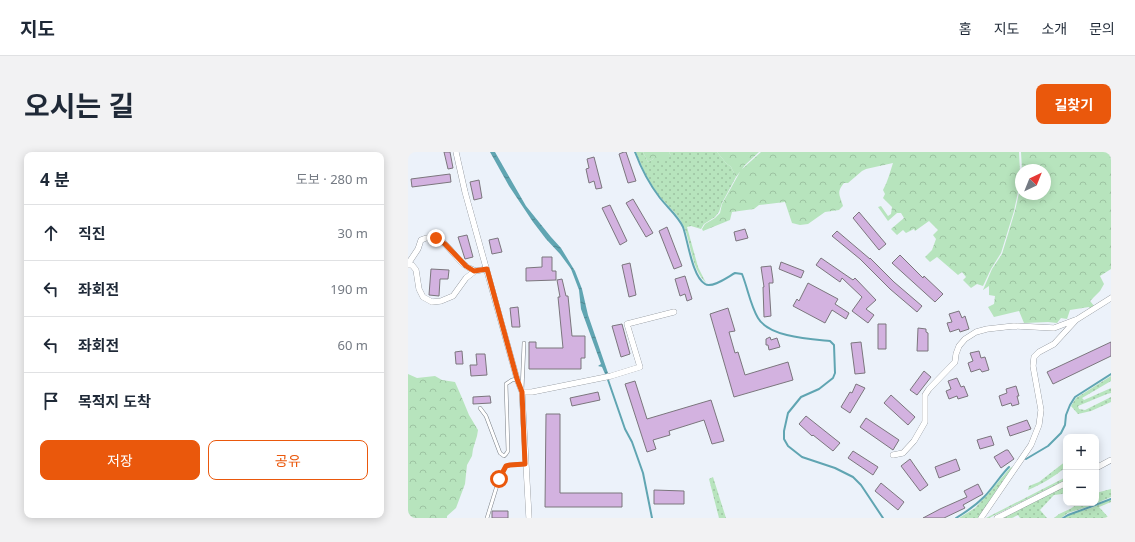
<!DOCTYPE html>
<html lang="ko">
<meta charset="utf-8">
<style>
body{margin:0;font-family:"Noto Sans","Noto Sans KR",sans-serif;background:#f2f2f3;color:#1f2937}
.controls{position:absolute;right:12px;bottom:12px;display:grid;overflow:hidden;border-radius:8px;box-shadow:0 2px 10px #0003}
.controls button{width:36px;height:36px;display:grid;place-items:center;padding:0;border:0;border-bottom:1px solid #e0e1e3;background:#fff;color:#1f2937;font:20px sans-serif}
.compass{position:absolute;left:607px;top:12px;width:36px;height:36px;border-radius:50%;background:#fff;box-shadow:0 2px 10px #0003;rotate:43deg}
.stop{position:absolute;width:12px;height:12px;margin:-9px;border:3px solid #ea580c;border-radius:50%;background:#fff}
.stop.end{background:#ea580c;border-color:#fff;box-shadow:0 1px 4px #0008}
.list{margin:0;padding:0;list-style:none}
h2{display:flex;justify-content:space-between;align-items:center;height:52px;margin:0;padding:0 16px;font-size:17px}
h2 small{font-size:13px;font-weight:400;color:#747a83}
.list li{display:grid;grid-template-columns:26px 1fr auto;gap:12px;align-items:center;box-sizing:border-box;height:56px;padding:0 16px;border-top:1px solid #e0e1e3}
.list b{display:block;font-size:15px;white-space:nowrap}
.list em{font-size:13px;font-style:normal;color:#747a83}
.actions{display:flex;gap:8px;padding:12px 16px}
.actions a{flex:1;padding:9px 0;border:1px solid #ea580c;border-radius:8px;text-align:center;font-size:14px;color:#ea580c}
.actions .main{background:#ea580c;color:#fff}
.icon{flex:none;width:22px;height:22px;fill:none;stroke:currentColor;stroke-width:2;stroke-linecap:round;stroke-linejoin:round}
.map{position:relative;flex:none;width:703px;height:366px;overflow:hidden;border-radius:8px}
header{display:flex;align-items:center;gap:24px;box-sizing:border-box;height:56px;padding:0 20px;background:#fff;border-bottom:1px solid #e0e1e3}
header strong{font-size:19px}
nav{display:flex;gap:22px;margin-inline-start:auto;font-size:14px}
.intro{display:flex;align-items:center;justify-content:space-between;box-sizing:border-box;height:96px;padding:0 24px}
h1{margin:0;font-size:28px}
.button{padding:10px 18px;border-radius:8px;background:#ea580c;color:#fff;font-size:14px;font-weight:700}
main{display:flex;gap:24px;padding:0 24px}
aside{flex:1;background:#fff;border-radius:8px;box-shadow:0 2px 10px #0003}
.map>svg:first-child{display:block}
</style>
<header>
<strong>지도</strong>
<nav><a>홈</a><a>지도</a><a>소개</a><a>문의</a></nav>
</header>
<div class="intro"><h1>오시는 길</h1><a class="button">길찾기</a></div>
<main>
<aside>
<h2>4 분<small>도보 · 280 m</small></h2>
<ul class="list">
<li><svg class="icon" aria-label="ahead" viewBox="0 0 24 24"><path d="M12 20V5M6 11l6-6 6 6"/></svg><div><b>직진</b></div><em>30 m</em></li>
<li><svg class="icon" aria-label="left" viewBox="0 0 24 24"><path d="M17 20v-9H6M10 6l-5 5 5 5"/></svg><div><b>좌회전</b></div><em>190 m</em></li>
<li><svg class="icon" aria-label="left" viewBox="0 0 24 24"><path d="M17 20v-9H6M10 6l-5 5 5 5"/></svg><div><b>좌회전</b></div><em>60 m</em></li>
<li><svg class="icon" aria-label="arrive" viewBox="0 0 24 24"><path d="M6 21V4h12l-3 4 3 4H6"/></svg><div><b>목적지 도착</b></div></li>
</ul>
<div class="actions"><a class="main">저장</a><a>공유</a></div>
</aside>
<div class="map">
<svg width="703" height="366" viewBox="0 0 703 366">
<defs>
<pattern id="grass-dots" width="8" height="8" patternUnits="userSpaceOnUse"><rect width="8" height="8" fill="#b7e4bd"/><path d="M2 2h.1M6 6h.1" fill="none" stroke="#9dc3a2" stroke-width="1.8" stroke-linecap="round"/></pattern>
<pattern id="forest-crowns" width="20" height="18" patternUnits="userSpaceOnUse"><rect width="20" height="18" fill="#b7e4bd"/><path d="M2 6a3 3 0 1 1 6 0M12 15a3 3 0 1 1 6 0" fill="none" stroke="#9dc3a2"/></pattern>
<pattern id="water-ripples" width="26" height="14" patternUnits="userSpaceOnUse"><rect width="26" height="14" fill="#60a5b2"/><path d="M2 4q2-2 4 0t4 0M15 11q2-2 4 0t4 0" fill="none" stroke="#4e8690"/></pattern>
</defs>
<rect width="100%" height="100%" fill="#ecf2fa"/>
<path fill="url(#grass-dots)" d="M 228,0 L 235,0 L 240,10 L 247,6 L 263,4 L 261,0 L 309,0 L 318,11 L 323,15 L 328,25 L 314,51 L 311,60 L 307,65 L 296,72 L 293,77 L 283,74 L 279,75 L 290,115 L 298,131 C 283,116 284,94 276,75 C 271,63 261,55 253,46 C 243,33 234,16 228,0 Z
M 703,224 L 703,229 L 674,246 L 676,248 L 703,236 L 703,241 L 699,242 L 670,254 L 671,257 L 677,258 L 703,245 L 703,250 L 683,259 L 670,262 L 663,254 L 668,246 Z
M 658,309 L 658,315 C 646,325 634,332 620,338 L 621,334 L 631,330 Z
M 606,314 L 571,366 L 551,366 L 567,356 L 580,342 L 602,316 Z
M 305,325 L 318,366 L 311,366 L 301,327 Z
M 658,325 L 658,328 L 581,366 L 578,366 Z
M 658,333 L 658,339 L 654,342 L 646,343 L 632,358 L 639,366 L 612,366 L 610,363 L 604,366 L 594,366 Z
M 703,337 L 703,345 L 682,354 L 660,361 L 653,366 L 646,366 L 651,362 L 662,357 L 671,351 L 688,351 L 688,341 Z
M 703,347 L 703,350 L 691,355 L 701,366 L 656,366 L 660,363 L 683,356 Z"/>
<path fill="url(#forest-crowns)" d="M 235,0 L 261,0 L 263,4 L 251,9 L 247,6 L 240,10 Z
M 309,0 L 351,0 L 337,13 L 328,25 L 323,15 L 318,11 Z
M 353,0 L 611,0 L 612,20 L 611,35 L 606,59 L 593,101 L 583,117 L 575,134 L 569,132 L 563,136 L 555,128 L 558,125 L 554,120 L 550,123 L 529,105 L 522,110 L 517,105 L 524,98 L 528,87 L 525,83 L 530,78 L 521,69 L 507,79 L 506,77 L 498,81 L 495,78 L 489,83 L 483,77 L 496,66 L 493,61 L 489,61 L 480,69 L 470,55 L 473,54 L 480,64 L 483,62 L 484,55 L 475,46 L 477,42 L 475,38 C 480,29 482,20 485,11 L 458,17 L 454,19 L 440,31 L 436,31 C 428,41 432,43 435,54 L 431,58 L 417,60 L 400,72 L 392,73 L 384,71 L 377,50 L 351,53 L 346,57 L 324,60 L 322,68 L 295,79 L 294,77 L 297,72 L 307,66 L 312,61 L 314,52 L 333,18 Z
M 613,0 L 703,0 L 703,117 L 692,124 L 696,132 L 692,139 L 682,149 L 687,155 L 682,158 L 681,155 L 662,158 L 659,167 L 653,166 L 649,171 L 640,170 L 616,171 L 611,159 L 586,165 L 580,155 L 586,152 L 587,144 L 581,143 L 581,134 L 575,138 L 584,117 L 594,102 L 607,59 L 613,32 L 613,42 L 637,42 L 637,18 L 614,18 Z
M 0,222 L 9,226 L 27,224 L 34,228 L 47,230 L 54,246 L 61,263 L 70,278 L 69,284 L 65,297 L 64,304 L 59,313 L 57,332 L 48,356 L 39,364 L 39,366 L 0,366 Z"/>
<path fill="url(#water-ripples)" d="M 82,0 L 87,0 L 118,54 L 143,85 L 153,96 L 167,119 L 174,137 L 180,163 L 200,221 L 197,222 L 194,215 L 190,214 L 193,212 L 173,157 L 171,138 L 163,117 L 152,102 L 138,87 L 125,70 L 101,34 Z"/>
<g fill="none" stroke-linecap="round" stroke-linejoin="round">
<path stroke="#60a5b2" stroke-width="2" d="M 227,0 C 233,16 242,33 252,46 C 260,56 270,64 275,75 C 280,89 284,124 297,132 C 304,137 321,124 327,121 L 334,122 C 340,137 342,152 350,166 C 361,185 402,187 422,189 L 426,193 L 427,221 L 425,226 L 411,237 L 393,245 L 380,261 L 376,279 L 376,287 L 380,294 L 394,305 L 427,316 L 445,325 L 453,333 L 475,366
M 198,222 L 217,277 L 224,290 L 235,321 L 244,366
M 618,307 L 640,294 L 653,281 L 657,273 L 658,263 L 662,253 L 667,245 L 703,222
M 548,366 C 558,360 568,353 576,345 C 585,336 592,324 601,315
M 655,366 L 660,363 L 682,355 L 703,347"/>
</g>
<path fill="#d3b2e0" stroke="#7b767d" d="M 36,0 L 42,0 L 45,16 L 40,17 Z
M 216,0 L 218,0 L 228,29 L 220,31 L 211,2 Z
M 186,5 L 194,36 L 188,37 L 186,29 L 181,31 L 178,17 L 181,16 L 179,7 Z
M 42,22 L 43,30 L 4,35 L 3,27 Z
M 71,28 L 74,46 L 66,48 L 62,30 Z
M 225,47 L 245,81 L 238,85 L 218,51 Z
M 202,53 L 219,89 L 212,93 L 194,56 Z
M 451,60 L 478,92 L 471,98 L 445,66 Z
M 259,75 L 274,114 L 266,117 L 251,79 Z
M 337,77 L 340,86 L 328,89 L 326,80 Z
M 429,79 L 462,107 L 462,106 L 486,130 L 514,154 L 509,160 L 482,137 L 452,107 L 424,84 Z
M 59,83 L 65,105 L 57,107 L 50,85 Z
M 90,86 L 94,100 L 84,102 L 81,88 Z
M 492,103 L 515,126 L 516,124 L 535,142 L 527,150 L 484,111 Z
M 134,105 L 144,105 L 144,119 L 148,119 L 148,128 L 118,129 L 118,116 L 134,115 Z
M 413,106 L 445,128 L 447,126 L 468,148 L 458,157 L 466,163 L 460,171 L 444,159 L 454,145 L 434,126 L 432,130 L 408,113 Z
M 373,110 L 396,119 L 393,126 L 371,117 Z
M 222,111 L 228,143 L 221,145 L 214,113 Z
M 363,114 L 365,128 L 365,131 L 361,131 L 363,164 L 356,165 L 355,135 L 356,135 L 353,115 Z
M 23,117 L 41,118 L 40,127 L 32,127 L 31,144 L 21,143 Z
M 277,124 L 284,147 L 279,149 L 277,142 L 272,144 L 267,127 Z
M 154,127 L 158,144 L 160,144 L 164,184 L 177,184 L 177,206 L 173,206 L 173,217 L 121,217 L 121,190 L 128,190 L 128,196 L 155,196 L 150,145 L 152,145 L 149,128 Z
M 400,131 L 430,147 L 427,152 L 441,161 L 438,167 L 424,158 L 417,171 L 385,154 L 389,147 L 391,149 Z
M 110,155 L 112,175 L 104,175 L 102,156 Z
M 320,156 L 327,179 L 321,180 L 327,201 L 330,200 L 337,223 L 380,210 L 385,228 L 326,245 L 302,162 Z
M 551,159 L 554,166 L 557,164 L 561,177 L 552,180 L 551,177 L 542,180 L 539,171 L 544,170 L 541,162 Z
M 214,172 L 222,202 L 213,205 L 204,174 Z
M 470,172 L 478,172 L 478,197 L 470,197 Z
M 510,176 L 518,177 L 518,180 L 520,181 L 520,199 L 509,199 Z
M 362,185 L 363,188 L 369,186 L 372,195 L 361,198 L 360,193 L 358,193 L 358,187 Z
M 453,190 L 457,221 L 447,222 L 443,191 Z
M 703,190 L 703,204 L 645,232 L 639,220 Z
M 54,199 L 55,212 L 48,212 L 47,200 Z
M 571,199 L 573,206 L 577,205 L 581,218 L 574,220 L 572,217 L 563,220 L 560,211 L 565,209 L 562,201 Z
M 68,202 L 77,202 L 79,223 L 63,224 L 62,213 L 69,213 Z
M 516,219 L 523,225 L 509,243 L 502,238 Z
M 549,226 L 553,235 L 556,234 L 560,244 L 550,247 L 549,244 L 541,247 L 538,239 L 543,237 L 540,229 Z
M 227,229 L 239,267 L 303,248 L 316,289 L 304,292 L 296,268 L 261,279 L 262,283 L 245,288 L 248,297 L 239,300 L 217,232 Z
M 448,232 L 457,236 L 442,261 L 433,255 L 442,240 L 444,241 Z
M 608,234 L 611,244 L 609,244 L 611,252 L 604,254 L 603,251 L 594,254 L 591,244 L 599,241 L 598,237 Z
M 190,240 L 192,248 L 164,254 L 162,246 Z
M 483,243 L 507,265 L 500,273 L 476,251 Z
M 82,244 L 83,251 L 65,252 L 65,245 Z
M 138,262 L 152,262 L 152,341 L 214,341 L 214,355 L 137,355 Z
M 398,264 L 432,291 L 425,299 L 405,283 L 404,284 L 391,272 Z
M 458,266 L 491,288 L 485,298 L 452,275 Z
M 619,268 L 623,277 L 602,284 L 599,275 Z
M 583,284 L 586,293 L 572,297 L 569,288 Z
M 598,298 L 600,298 L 606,307 L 593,316 L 586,305 Z
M 445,299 L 470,315 L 465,323 L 440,306 Z
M 502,307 L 520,333 L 512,339 L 493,314 Z
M 548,307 L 552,318 L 531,326 L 527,315 Z
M 473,331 L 496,350 L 490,358 L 467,339 Z
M 570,332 L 575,342 L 555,353 L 557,356 L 536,366 L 515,366 L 532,357 L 559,345 L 556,339 Z
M 246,338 L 276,339 L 276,352 L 246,352 Z
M 84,359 L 100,359 L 100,366 L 84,366 Z"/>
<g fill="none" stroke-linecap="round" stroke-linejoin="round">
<defs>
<path id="service" d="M 114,238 L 116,191
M 72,256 L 78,264 L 92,301 L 96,304 L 98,302 L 100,299 L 98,232 L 104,228 L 109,227
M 79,366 L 91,327 L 98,314 L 102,313 L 117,312"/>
<path id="minor" d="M 48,0 L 57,40 L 109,227 L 114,240 L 121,366
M 0,112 L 10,97 L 13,88 C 35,77 44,105 58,114 C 60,116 64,117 67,119
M 0,113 L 4,113 L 8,118 L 11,137 L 15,145 L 24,150 L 33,149 L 45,144 L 58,126 L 67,119 L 79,117
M 114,240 L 124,240 L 203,224 L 232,215 L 219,172 L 266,160
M 485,303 L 495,301 L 506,289 L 517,270 L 517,243 L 521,237 L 547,210 L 548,202 L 551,194 L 557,187 L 568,180 L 579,177 L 606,174 L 646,176 L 667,168
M 688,316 L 703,308
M 573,366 L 623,293 L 631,273 L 633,258 L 625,214 L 626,205 L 631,200 L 646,192 L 668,168 L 703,146
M 589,366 L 658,331"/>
</defs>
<use href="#service" stroke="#787e85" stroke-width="4"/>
<use href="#minor" stroke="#787e85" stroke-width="6"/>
<use href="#service" stroke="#fff" stroke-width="3"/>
<use href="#minor" stroke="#fff" stroke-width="5.5"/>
</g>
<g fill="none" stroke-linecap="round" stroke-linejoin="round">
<path stroke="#ea580c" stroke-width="5" d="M 28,86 L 37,92 L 58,114 L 66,119 L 79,117 L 109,227 L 114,240 L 117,312 L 102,313 L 98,314 L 91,327"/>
</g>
</svg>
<div class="controls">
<button>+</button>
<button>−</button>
</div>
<svg class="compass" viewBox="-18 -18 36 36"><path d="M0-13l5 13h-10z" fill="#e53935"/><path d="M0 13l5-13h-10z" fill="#747a83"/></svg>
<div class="stop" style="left:91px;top:327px"></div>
<div class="stop end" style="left:28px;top:86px"></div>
</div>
</main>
